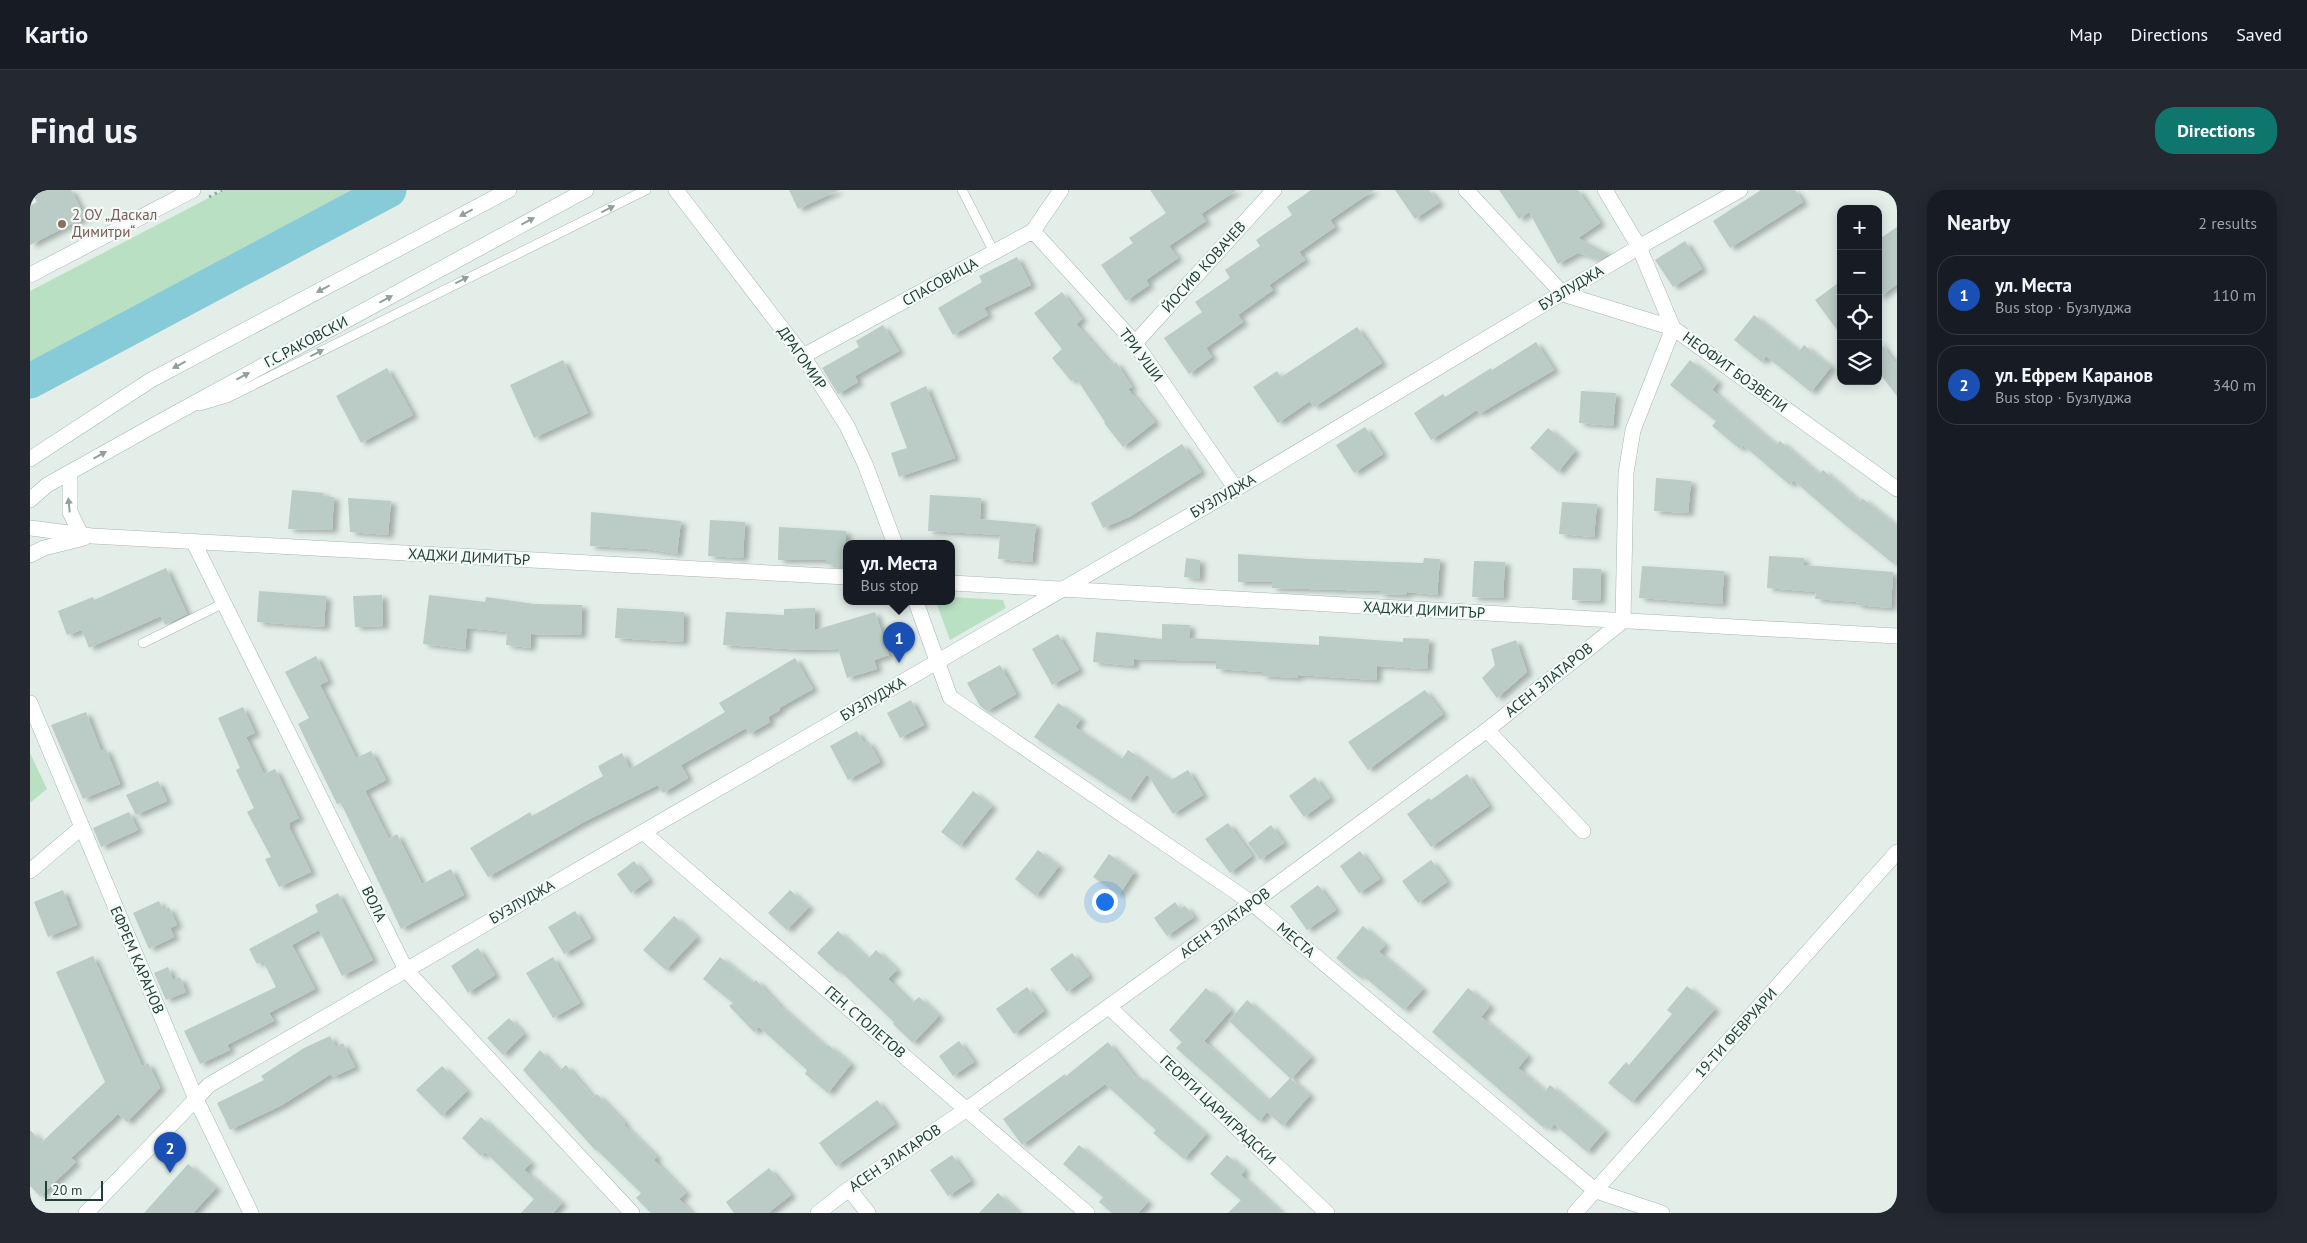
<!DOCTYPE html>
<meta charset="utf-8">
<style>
body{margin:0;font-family:"PT Sans",sans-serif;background:#242831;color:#f1f3f6}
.controls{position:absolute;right:15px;top:15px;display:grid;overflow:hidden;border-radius:10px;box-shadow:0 2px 12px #0003}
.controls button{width:45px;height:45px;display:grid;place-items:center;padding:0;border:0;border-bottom:1px solid #363941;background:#171b24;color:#f1f3f6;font:25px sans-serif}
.scale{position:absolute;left:15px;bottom:12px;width:58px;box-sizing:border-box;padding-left:5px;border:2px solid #214138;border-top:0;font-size:14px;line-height:18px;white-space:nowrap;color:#214138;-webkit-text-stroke:4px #f4faf7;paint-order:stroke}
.you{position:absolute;left:1074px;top:711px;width:18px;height:18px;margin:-12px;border:4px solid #fff;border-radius:50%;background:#1a73e8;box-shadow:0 0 0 8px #1a73e833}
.badge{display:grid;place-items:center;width:32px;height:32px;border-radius:50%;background:#0f766e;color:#fff;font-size:16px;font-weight:700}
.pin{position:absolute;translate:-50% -41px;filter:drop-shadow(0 1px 2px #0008)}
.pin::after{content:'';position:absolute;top:26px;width:18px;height:15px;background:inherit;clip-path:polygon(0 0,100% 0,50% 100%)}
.popup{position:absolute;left:813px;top:350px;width:112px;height:65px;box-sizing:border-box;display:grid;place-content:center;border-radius:10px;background:#171b24;filter:drop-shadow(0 1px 4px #0005);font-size:16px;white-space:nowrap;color:#9ea1a6}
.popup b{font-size:19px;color:#f1f3f6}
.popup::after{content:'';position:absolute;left:50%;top:100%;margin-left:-10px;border:10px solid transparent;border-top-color:#171b24}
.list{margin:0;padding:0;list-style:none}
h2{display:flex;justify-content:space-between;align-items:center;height:65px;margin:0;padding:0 20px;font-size:21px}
h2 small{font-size:16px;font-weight:400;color:#9ea1a6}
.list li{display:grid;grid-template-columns:32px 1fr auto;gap:15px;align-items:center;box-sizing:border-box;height:80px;margin:0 10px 10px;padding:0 10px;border:1px solid #363941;border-radius:20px}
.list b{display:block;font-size:19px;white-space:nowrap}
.list p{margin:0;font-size:16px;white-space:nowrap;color:#9ea1a6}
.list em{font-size:16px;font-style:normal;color:#9ea1a6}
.icon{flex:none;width:28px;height:28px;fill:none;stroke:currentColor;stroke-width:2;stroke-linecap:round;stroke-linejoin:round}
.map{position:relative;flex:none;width:1867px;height:1023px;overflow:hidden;border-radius:20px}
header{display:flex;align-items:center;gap:30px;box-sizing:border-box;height:70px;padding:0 25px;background:#171b24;border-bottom:1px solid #363941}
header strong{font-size:24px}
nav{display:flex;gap:28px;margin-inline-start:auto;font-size:18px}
.intro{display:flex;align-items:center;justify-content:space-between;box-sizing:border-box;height:120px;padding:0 30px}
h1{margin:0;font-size:35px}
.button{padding:12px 22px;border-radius:20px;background:#0f766e;color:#fff;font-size:18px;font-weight:700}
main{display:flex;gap:30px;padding:0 30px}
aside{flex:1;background:#171b24;border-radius:20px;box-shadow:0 2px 12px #0003}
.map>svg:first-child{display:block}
</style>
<header>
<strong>Kartio</strong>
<nav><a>Map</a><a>Directions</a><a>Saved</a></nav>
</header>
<div class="intro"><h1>Find us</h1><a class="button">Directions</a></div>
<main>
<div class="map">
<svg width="1867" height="1023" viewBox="0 0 1867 1023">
<defs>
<filter id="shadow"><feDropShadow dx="5.5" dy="3" stdDeviation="2.5" flood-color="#0004"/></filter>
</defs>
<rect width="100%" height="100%" fill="#e3eee9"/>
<path fill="#bae0c4" d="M 194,0 L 359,0 L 0,191 L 0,101 Z
M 922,407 L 973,410 L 976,418 L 920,450 L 906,412 L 922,412 Z
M 0,563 L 17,599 L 0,613 Z"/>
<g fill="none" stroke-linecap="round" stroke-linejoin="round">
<path stroke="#86cbd7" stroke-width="35" d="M 0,191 L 359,0"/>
</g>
<path fill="#baccc5" filter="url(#shadow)" d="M 1,0 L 41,0 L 55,27 L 0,55 L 0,16 L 7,12 Z
M 759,0 L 809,0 L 768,19 Z
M 1120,0 L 1207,0 L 1171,24 L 1176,31 L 1139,56 L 1148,68 L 1116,90 L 1119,95 L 1096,111 L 1071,75 L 1103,53 L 1099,48 L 1136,23 Z
M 1281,0 L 1344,0 L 1300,30 L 1305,37 L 1269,62 L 1275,70 L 1239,95 L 1243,100 L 1208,125 L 1213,132 L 1176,158 L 1182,167 L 1159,184 L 1134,148 L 1172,122 L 1165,112 L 1200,88 L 1195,80 L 1230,56 L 1226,50 L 1262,25 L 1257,17 Z
M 1365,0 L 1399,0 L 1409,13 L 1385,29 Z
M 1469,0 L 1548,0 L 1570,33 L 1548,48 L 1579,64 L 1570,70 L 1548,63 L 1528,74 L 1499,22 L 1489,29 Z
M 1731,0 L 1765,0 L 1773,12 L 1700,58 L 1683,31 Z
M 1867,37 L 1867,94 L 1848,108 L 1848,50 Z
M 1655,51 L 1672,79 L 1643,97 L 1625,70 Z
M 987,67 L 1001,95 L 954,118 L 958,125 L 923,145 L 908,118 L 952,92 L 949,86 Z
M 1811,91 L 1811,145 L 1785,110 Z
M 1032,102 L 1052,129 L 1046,134 L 1082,175 L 1086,172 L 1102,197 L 1098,199 L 1125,232 L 1093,257 L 1074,233 L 1075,232 L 1046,188 L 1041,191 L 1022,168 L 1032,159 L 1004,123 Z
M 1724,125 L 1769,161 L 1774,155 L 1801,177 L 1781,202 L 1736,166 L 1732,172 L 1704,150 Z
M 853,135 L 869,161 L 825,186 L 828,192 L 808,204 L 792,178 L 829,157 L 826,151 Z
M 1327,137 L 1352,173 L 1284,217 L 1280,211 L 1248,233 L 1223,197 L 1247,181 L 1251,187 Z
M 1848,150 L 1867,175 L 1867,206 L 1848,181 Z
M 1506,152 L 1524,180 L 1449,224 L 1447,220 L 1401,250 L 1384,223 L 1413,204 L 1415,207 L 1461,178 L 1462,180 Z
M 533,170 L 558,223 L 504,248 L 480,195 Z
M 1660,170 L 1688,192 L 1682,200 L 1746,255 L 1750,251 L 1789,284 L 1793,280 L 1830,312 L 1832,308 L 1867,336 L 1867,373 L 1864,371 L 1864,374 L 1813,333 L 1763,290 L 1760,295 L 1713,255 L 1710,259 L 1682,236 L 1686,231 L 1640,195 Z
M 357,178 L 383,225 L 331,253 L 306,206 Z
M 896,196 L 925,268 L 869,287 L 861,263 L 877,258 L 860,213 Z
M 1551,201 L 1586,203 L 1583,236 L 1549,233 Z
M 1335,237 L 1353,264 L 1324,283 L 1306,255 Z
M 1518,238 L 1545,261 L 1528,282 L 1500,258 Z
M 1152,254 L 1171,282 L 1099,327 L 1073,338 L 1061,313 Z
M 1626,288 L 1661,291 L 1658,323 L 1624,321 Z
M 262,300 L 294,303 L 293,306 L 304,307 L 302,340 L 258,339 Z
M 900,305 L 951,308 L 950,329 L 1006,334 L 1002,372 L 968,369 L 970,345 L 898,341 Z
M 318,308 L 361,311 L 358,345 L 320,342 Z
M 1532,312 L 1567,314 L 1564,347 L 1529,344 Z
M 561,322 L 651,331 L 647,364 L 617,359 L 560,356 Z
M 680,330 L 715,332 L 713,368 L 678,366 Z
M 749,337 L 816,341 L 816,376 L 796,374 L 796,370 L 748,370 Z
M 1208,364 L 1280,369 L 1393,373 L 1394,368 L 1410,369 L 1407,405 L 1377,402 L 1377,405 L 1350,404 L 1350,401 L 1242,398 L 1242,392 L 1208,392 Z
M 1739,366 L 1774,368 L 1774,375 L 1863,382 L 1861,418 L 1826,415 L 1827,412 L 1785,409 L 1786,402 L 1737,398 Z
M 1156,368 L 1170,370 L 1169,389 L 1154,387 Z
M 1444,371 L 1475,372 L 1473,408 L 1442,407 Z
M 1612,376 L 1694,381 L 1692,414 L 1609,408 Z
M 136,378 L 157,424 L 135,435 L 131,426 L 59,458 L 52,440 L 37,445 L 28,421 L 63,407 L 64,410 Z
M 1543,378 L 1571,379 L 1570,411 L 1542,410 Z
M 229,401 L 296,406 L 294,437 L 227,432 Z
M 352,405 L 353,436 L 325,437 L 323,406 Z
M 399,405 L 455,412 L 456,407 L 504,414 L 552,415 L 551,445 L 501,444 L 500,458 L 476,455 L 477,442 L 437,438 L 435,459 L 393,454 Z
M 587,418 L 654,422 L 653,452 L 585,448 Z
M 785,418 L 785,440 L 845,422 L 859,465 L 844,470 L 847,479 L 817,488 L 808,459 L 773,460 L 693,455 L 696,422 L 754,425 L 754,419 Z
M 1132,434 L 1160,435 L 1159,448 L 1234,452 L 1289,455 L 1289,446 L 1373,452 L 1373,448 L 1399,449 L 1397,479 L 1347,476 L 1346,490 L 1268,485 L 1268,488 L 1232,486 L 1232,482 L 1186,479 L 1186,471 L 1104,469 L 1103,476 L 1063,472 L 1066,442 L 1132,449 Z
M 1028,444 L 1049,480 L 1022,495 L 1002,459 Z
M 1486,450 L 1497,482 L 1467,508 L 1452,488 L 1465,475 L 1461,459 Z
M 286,466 L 298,491 L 290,495 L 326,568 L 341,561 L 356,590 L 335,601 L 359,649 L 367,644 L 392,694 L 421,679 L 434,705 L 371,739 L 311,613 L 307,614 L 268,534 L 279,528 L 255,482 Z
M 765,468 L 783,499 L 749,518 L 750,520 L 738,527 L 740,532 L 719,544 L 716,538 L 651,575 L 658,588 L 633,603 L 628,595 L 552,633 L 458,687 L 440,658 L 500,622 L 502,626 L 573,586 L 568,576 L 592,563 L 600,579 L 695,522 L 689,513 Z
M 970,475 L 986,504 L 957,521 L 950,516 L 937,493 Z
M 1395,500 L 1413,524 L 1338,580 L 1318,552 Z
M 881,510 L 894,535 L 870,548 L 857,523 Z
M 1028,513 L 1051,529 L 1045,537 L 1092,569 L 1098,560 L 1141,590 L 1158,580 L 1173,605 L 1143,624 L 1117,584 L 1099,610 L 1004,547 Z
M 213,517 L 225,543 L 216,547 L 234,584 L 245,579 L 269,628 L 259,633 L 260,639 L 281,682 L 249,697 L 235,669 L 241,667 L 217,622 L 224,618 L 206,580 L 210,578 L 188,528 Z
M 56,522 L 71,561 L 76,559 L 90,594 L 53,609 L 21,535 Z
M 827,541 L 834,553 L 838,551 L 850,572 L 818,590 L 800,556 Z
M 1437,584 L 1459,616 L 1401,657 L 1377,624 L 1399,608 L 1401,610 Z
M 1285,587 L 1300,608 L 1274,627 L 1259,606 Z
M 128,591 L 137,611 L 106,625 L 96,605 Z
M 943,601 L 962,616 L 930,656 L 911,642 Z
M 99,622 L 108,640 L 71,657 L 63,638 Z
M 1198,633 L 1222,666 L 1200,683 L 1175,649 Z
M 1241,635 L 1254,653 L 1230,670 L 1218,653 Z
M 1008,660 L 1029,676 L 1006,706 L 985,689 Z
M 1330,661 L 1350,689 L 1329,703 L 1310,676 Z
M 1079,664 L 1104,682 L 1089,705 L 1063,687 Z
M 1401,670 L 1417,692 L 1388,713 L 1372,691 Z
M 604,671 L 619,690 L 601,703 L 587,684 Z
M 1288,695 L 1306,720 L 1277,740 L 1260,716 Z
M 33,700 L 47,735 L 18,747 L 4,712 Z
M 760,700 L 779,717 L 757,740 L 738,723 Z
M 308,703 L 343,770 L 312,786 L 289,740 L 262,755 L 285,799 L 239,823 L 244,831 L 197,855 L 200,860 L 170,874 L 154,841 L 246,797 L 233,771 L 227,774 L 219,759 L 288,722 L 285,715 Z
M 129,711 L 133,720 L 139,717 L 147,735 L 140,738 L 144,747 L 119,759 L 103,723 Z
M 1145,712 L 1150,719 L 1155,716 L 1164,727 L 1137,746 L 1124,728 Z
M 545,721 L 561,748 L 534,764 L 518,737 Z
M 644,726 L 667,747 L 636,780 L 613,760 Z
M 1333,736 L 1355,755 L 1349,762 L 1393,799 L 1374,820 L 1331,784 L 1329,787 L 1306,768 Z
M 808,741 L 838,769 L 846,760 L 867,780 L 858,789 L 882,813 L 889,807 L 909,826 L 883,853 L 863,834 L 864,832 L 809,780 L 808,782 L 787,763 Z
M 448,758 L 465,785 L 438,803 L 421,776 Z
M 1042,763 L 1059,786 L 1037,802 L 1020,779 Z
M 63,766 L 112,876 L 118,873 L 130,898 L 97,932 L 88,924 L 41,968 L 46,972 L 10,1006 L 0,996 L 0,940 L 12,952 L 75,892 L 26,782 Z
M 523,767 L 550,813 L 523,828 L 496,783 Z
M 690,767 L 723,793 L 726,790 L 750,816 L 796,857 L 798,855 L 821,874 L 798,903 L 775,884 L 777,880 L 729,837 L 724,842 L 699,816 L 703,813 L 673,789 Z
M 138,777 L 143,790 L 150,787 L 156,802 L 136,810 L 124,783 Z
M 1657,796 L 1685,819 L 1602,912 L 1578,893 L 1596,872 L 1599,875 L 1642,824 L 1637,820 Z
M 997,797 L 1014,821 L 984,844 L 966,819 Z
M 1176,798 L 1201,820 L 1174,851 L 1238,911 L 1260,888 L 1199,831 L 1217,810 L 1281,867 L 1261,889 L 1280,905 L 1253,936 L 1237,922 L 1229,931 L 1146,858 L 1152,852 L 1139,840 Z
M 1438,798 L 1460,816 L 1451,827 L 1498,866 L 1488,878 L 1515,901 L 1520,895 L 1575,941 L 1557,962 L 1524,934 L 1520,939 L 1515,935 L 1513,937 L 1402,842 Z
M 479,828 L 494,844 L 473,865 L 457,848 Z
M 300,846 L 306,857 L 313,853 L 325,877 L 303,887 L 301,884 L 252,915 L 200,940 L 187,913 L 234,890 L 231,886 L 274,858 Z
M 929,851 L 944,872 L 923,886 L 909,866 Z
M 1078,852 L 1107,889 L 1109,886 L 1176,944 L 1154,969 L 1123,943 L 1126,940 L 1075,894 L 992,955 L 973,929 L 1035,884 L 1036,886 Z
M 510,860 L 529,881 L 536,875 L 563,907 L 567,904 L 595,933 L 594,935 L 627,967 L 624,970 L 656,1003 L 649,1009 L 662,1023 L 621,1023 L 606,1008 L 611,1003 L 567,960 L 566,961 L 493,880 Z
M 412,876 L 437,901 L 412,926 L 386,900 Z
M 847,910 L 865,934 L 806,976 L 789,953 Z
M 451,927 L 501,973 L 494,980 L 532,1013 L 523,1023 L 491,1023 L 504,1009 L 455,962 L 451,966 L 432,948 Z
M 1049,955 L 1118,1012 L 1108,1023 L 1082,1023 L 1069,1012 L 1073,1007 L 1033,974 Z
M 922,965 L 941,991 L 918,1006 L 900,980 Z
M 1197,965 L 1215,980 L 1211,985 L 1252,1023 L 1198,1023 L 1211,1010 L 1180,984 Z
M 158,974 L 186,998 L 163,1023 L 114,1023 Z
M 739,978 L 761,1005 L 738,1023 L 704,1023 L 696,1012 Z
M 968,1003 L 989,1023 L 949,1023 Z"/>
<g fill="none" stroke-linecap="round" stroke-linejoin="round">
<defs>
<path id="lane" d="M 932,0 L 964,62
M 170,216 L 197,208 L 616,0
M 113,453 L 194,413"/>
<path id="street" d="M 646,0 L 773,166 L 817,236 L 835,274 L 865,354
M 1575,0 L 1609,57 L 1643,138 L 1867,299
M 1003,41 L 1105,153 L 1206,299
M 0,85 L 163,0
M 1105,153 L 1244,0
M 773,166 L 1003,41 L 1031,0
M 0,338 L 62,346 L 816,387
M 163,351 L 376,780 L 602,1023
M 0,365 L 14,358 L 54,348
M 922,393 L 1867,446
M 886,412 L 920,507 L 1222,713 L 1566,1001 L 1632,1023
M 1457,540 L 1553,641
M 613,642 L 1057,1023
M 0,681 L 52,637
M 1079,817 L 1297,1023
M 819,999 L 838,1023
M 221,1023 L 166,909 L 179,895 L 613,642 L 1204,300 L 1609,57 L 1710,0
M 788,1023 L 819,999 L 937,919 L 1222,713 L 1457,540 L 1593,431 L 1596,283 L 1603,240 L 1643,138 L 1533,104 L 1436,0
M 1545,1023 L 1867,662"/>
<path id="secondary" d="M 0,269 L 121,190 L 479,0
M 40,282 L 40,322 L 51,345
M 0,310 L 17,295 L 146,223 L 556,0
M 0,513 L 166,909 L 56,1023"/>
</defs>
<use href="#lane" stroke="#a5b7b0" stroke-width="10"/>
<use href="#street" stroke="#a5b7b0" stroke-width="16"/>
<use href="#secondary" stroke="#a0bab1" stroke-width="16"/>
<path stroke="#80b4a3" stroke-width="3" stroke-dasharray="2.5 4" stroke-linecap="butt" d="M 179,7 L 192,0"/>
<use href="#lane" stroke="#fff" stroke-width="9"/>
<use href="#street" stroke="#fff" stroke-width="15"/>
<use href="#secondary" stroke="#fff" stroke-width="15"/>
</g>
<defs><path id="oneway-solid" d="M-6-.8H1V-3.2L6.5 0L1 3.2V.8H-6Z" transform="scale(1.25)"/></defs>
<g fill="#90a09c">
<use href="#oneway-solid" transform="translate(578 19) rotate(-26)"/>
<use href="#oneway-solid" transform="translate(436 23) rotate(152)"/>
<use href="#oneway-solid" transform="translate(498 31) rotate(-28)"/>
<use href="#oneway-solid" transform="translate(432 90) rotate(-27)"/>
<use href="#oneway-solid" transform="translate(293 99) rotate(152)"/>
<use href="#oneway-solid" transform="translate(356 109) rotate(-28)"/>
<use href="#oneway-solid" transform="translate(287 163) rotate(-27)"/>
<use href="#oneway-solid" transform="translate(149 175) rotate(152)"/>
<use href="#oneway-solid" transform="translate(213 186) rotate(-28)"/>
<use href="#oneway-solid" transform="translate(70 265) rotate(-29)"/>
<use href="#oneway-solid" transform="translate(39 315) rotate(-96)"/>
</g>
<circle fill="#8d6e63" stroke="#f4faf7" stroke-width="2" cx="32" cy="34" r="5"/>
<g text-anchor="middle" stroke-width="4.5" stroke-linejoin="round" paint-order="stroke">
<g font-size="15" fill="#785e54" stroke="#f4faf7" text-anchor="start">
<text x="42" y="30">2 ОУ „Даскал<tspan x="42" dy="17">Димитри“</tspan></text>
</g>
<g font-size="15" fill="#214138" stroke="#f4faf7">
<text transform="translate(1174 77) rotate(-48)" y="5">ЙОСИФ КОВАЧЕВ</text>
<text transform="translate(910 92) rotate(-29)" y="5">СПАСОВИЦА</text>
<text transform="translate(1541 98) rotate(-31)" y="5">БУЗЛУДЖА</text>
<text transform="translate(276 152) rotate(-28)" y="5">Г.С.РАКОВСКИ</text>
<text transform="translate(1111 165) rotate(53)" y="5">ТРИ УШИ</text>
<text transform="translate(772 168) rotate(55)" y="5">ДРАГОМИР</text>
<text transform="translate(1705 182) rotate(36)" y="5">НЕОФИТ БОЗВЕЛИ</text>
<text transform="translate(1193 306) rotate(-30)" y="5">БУЗЛУДЖА</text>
<text transform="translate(439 367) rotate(3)" y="5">ХАДЖИ ДИМИТЪР</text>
<text transform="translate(1394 420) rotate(3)" y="5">ХАДЖИ ДИМИТЪР</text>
<text transform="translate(1519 490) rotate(-39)" y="5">АСЕН ЗЛАТАРОВ</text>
<text transform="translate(843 509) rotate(-30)" y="5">БУЗЛУДЖА</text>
<text transform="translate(492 712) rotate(-30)" y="5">БУЗЛУДЖА</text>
<text transform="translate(344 714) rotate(64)" y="5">ВОЛА</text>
<text transform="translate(1195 733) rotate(-36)" y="5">АСЕН ЗЛАТАРОВ</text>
<text transform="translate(1266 750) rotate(40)" y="5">МЕСТА</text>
<text transform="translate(107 770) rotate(67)" y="5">ЕФРЕМ КАРАНОВ</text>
<text transform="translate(835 832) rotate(41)" y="5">ГЕН. СТОЛЕТОВ</text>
<text transform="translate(1706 843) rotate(-48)" y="5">19-ТИ ФЕВРУАРИ</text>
<text transform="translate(1188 920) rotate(43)" y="5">ГЕОРГИ ЦАРИГРАДСКИ</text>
<text transform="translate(865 968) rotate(-34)" y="5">АСЕН ЗЛАТАРОВ</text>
</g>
</g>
</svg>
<div class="controls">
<button>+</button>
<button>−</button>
<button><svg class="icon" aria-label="locate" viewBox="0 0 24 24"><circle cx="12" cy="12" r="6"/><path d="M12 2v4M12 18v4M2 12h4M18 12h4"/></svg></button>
<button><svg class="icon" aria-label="layers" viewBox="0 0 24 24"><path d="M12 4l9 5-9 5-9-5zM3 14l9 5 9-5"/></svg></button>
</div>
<div class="scale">20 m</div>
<div class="you"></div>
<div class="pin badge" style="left:869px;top:473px;background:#1a4fb4">1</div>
<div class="popup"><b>ул. Места</b>Bus stop</div>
<div class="pin badge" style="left:140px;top:983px;background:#1a4fb4">2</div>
</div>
<aside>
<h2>Nearby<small>2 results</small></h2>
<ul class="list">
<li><span class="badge" style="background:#1a4fb4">1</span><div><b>ул. Места</b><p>Bus stop · Бузлуджа</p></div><em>110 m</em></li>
<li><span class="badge" style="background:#1a4fb4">2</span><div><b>ул. Ефрем Каранов</b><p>Bus stop · Бузлуджа</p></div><em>340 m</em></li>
</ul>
</aside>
</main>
